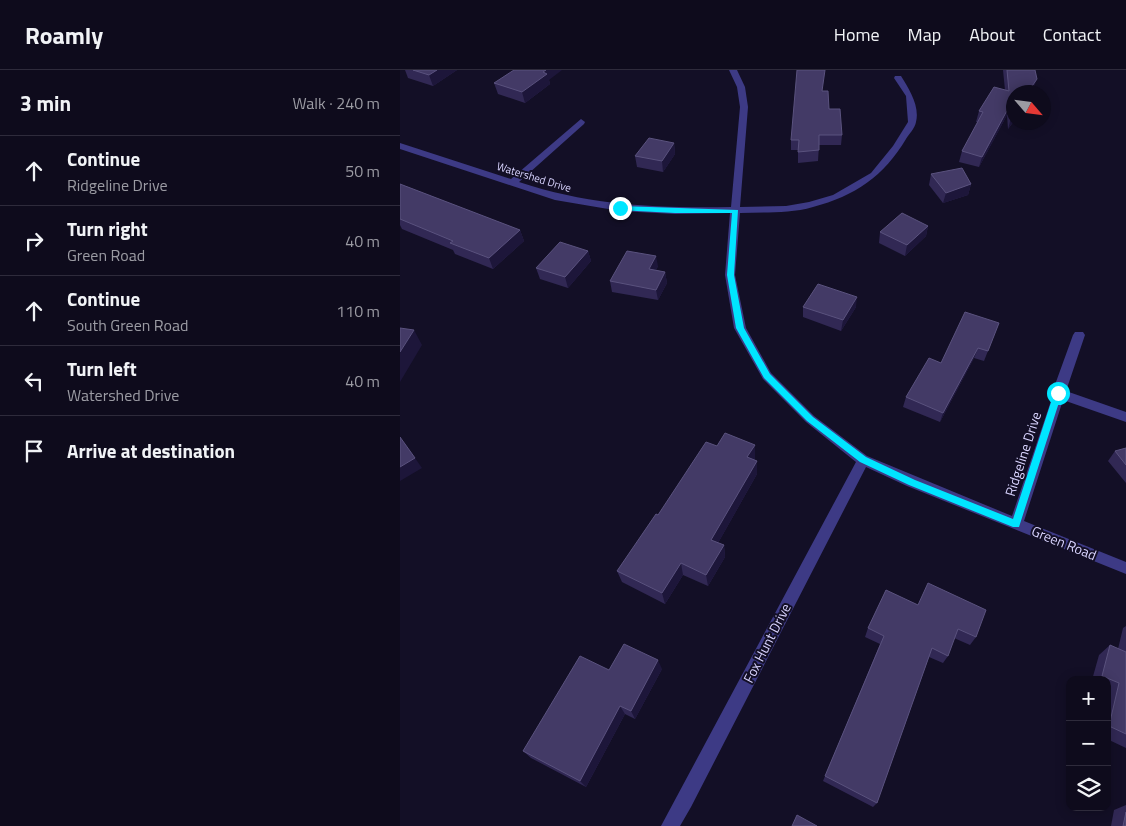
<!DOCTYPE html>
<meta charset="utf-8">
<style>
body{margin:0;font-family:"Titillium Web",sans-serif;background:#1c1929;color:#f1f3f6}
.controls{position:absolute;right:15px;bottom:15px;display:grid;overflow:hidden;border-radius:10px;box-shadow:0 2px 12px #0003}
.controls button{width:45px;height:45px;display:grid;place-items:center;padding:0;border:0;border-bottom:1px solid #2e2b3b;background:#0e0b1c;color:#f1f3f6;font:25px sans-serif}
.compass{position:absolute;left:606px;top:15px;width:45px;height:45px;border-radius:50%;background:#0e0b1c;box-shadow:0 2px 12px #0003;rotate:118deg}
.stop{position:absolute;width:15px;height:15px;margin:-11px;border:4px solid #00e5ff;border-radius:50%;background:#fff}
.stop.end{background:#00e5ff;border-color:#fff;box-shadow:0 1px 5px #0008}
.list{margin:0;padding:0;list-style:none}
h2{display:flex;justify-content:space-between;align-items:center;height:65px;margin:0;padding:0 20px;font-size:21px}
h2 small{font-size:16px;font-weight:400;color:#9b9ba3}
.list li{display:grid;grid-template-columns:32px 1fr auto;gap:15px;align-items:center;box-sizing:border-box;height:70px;padding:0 20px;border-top:1px solid #2e2b3b}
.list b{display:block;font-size:19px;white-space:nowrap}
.list p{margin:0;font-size:16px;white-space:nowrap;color:#9b9ba3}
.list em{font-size:16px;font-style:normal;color:#9b9ba3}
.icon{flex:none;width:28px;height:28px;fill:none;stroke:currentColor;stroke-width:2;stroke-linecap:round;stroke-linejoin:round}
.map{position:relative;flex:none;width:726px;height:756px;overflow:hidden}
header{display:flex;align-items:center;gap:30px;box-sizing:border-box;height:70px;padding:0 25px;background:#0e0b1c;border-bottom:1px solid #2e2b3b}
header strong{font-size:24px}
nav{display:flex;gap:28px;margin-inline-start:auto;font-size:18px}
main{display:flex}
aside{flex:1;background:#0e0b1c}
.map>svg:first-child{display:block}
</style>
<header>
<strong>Roamly</strong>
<nav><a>Home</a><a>Map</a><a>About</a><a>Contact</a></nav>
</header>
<main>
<aside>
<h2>3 min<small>Walk · 240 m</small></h2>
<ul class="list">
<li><svg class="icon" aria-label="ahead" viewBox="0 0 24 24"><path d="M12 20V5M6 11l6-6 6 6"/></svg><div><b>Continue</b><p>Ridgeline Drive</p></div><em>50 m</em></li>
<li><svg class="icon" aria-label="right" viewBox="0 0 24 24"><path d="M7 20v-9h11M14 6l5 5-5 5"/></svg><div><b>Turn right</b><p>Green Road</p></div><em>40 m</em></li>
<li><svg class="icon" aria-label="ahead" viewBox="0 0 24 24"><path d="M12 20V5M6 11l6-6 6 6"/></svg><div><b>Continue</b><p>South Green Road</p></div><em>110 m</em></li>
<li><svg class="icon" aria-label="left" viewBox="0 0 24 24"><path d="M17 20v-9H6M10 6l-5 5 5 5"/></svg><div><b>Turn left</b><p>Watershed Drive</p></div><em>40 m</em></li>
<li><svg class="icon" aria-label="arrive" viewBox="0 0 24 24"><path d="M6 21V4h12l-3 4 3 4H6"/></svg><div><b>Arrive at destination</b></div></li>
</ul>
</aside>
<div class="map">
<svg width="726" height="756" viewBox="0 0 726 756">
<rect width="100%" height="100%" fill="#130f26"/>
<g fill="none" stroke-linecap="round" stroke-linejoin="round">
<path fill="#3d3a85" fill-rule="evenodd" d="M 329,0 L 337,0 L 345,17 L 348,37 L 340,137 L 386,136 L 409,132 L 433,125 L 471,103 L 493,76 L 508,52 L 506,26 L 494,8 L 495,6 L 501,6 C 509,19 520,36 516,52 C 515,58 509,64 506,69 C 484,106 455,126 413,137 C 389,144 364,142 340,143 L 335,205 L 346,258 L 371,303 L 414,346 L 467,386 L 612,446 L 653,325 L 652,323 L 673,265 L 675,262 L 683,262 L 685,265 L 666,321 L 726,342 L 726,352 L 663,330 L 624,451 L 726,492 L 726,504 L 507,416 L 466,397 L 291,737 L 280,756 L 261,756 L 456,392 L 406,352 L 363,309 L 334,258 L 325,205 L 330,143 L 275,144 L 220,141 L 155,130 L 0,79 L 0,73 L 111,109 L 181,49 L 185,52 L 184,54 L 119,112 C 192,136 254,138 331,137 L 340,37 L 337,17 Z"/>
</g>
<path fill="#312854" d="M 5,0 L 57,0 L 33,16 L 8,8 Z
M 603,0 L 635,0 L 633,20 L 614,22 L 614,51 L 608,59 L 607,45 L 579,97 L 559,92 L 562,81 L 578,52 L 576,52 L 579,41 L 605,20 Z
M 149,10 L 150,14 L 125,33 L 98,24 L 94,13 Z
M 423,21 L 429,39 L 442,65 L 441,75 L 419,75 L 418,91 L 398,93 L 398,80 L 391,80 L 391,70 Z
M 274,73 L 275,84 L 263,102 L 237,97 L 235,86 Z
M 531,104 L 571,114 L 568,125 L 543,133 L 529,115 Z
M 0,114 L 120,160 L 124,171 L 93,199 L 55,184 L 53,180 L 2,159 L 0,155 Z
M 528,156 L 526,166 L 505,186 L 479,173 L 480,162 Z
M 188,181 L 191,191 L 168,218 L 140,209 L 136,198 Z
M 258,196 L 256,200 L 265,202 L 267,213 L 258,230 L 212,222 L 210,211 Z
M 403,237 L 456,237 L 441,261 L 403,247 Z
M 599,253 L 584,291 L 574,288 L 540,352 L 503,337 L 506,327 L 541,293 Z
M 317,376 L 355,389 L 354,390 L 357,391 L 357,404 L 318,473 L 324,475 L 325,487 L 308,516 L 283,505 L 265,534 L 222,512 L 217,501 L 258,445 Z
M 726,378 L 726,413 L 708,391 L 715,381 Z
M 486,520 L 576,567 L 570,575 L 554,568 L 548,586 L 543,593 L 529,587 L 477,733 L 473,737 L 423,711 L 480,574 L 465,567 L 468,558 Z
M 726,556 L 726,678 L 707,669 L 707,610 L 692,610 L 699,585 L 710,575 L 718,579 L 723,558 Z
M 262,599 L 235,649 L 225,644 L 186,717 L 131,688 L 123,681 Z
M 726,735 L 726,756 L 711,756 L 714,740 Z"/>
<path fill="#1d163a" d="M 37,0 L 57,0 L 33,16 L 29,5 Z
M 146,0 L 162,0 L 149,10 L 150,14 L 125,33 L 122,22 Z
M 637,9 L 633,20 L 632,22 L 628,22 Z
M 610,35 L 607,45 L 579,97 L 582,87 Z
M 614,45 L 614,51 L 608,59 L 611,48 Z
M 274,73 L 275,84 L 263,102 L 262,91 Z
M 571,114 L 568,125 L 543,133 L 546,123 Z
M 528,156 L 526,166 L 505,186 L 507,175 Z
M 120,160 L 124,171 L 93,199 L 89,188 Z
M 188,181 L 191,191 L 168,218 L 165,207 Z
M 256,186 L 258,196 L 251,210 L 249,199 Z
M 265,202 L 267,213 L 258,230 L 256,220 Z
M 457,227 L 456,237 L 441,261 L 443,250 Z
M 14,260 L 22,275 L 0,312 L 0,282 Z
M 578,278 L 574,288 L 540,352 L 543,343 Z
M 355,375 L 355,389 L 348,400 L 347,387 Z
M 15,388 L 22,398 L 0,411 L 0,397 Z
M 357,391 L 357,404 L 313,482 L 311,470 Z
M 324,475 L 325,487 L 308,516 L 306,505 Z
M 281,493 L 283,505 L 265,534 L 262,523 Z
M 258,590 L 262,599 L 235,649 L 231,641 Z
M 220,636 L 225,644 L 186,717 L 180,711 Z"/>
<path fill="#433a66" stroke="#5a527e" d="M 13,0 L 37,0 L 29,5 Z
M 114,0 L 146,0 L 143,2 L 147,4 L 122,22 L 94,13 Z
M 397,0 L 425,0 L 422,21 L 428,21 L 429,39 L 440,39 L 442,65 L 419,65 L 419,80 L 398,82 L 399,70 L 391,70 Z
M 607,0 L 635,0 L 637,9 L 628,22 L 614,22 L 614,45 L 611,48 L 610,35 L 582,87 L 562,81 L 583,42 L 579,41 L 594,17 L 609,21 Z
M 249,68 L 274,73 L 262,91 L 235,86 Z
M 562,98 L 571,114 L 546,123 L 531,104 Z
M 0,114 L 120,160 L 89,188 L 50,173 L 53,171 L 0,149 Z
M 502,143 L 528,156 L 507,175 L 480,162 Z
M 160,172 L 188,181 L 165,207 L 136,198 Z
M 227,181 L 256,186 L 249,199 L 265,202 L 256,220 L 210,211 Z
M 418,214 L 457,227 L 443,250 L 403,237 Z
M 565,242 L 599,253 L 588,281 L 578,278 L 543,343 L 506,327 L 529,288 L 541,293 Z
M 0,258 L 14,260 L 0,282 Z
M 325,363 L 355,375 L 347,387 L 357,391 L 311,470 L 324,475 L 306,505 L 281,493 L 262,523 L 217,501 L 256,444 L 258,445 L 306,372 L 317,376 Z
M 0,367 L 15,388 L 0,397 Z
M 726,378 L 726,395 L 715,381 Z
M 528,513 L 586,540 L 576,567 L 558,559 L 548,586 L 532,578 L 477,733 L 425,706 L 484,566 L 468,558 L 486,520 L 518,535 Z
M 224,574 L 258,590 L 231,641 L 220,636 L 180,711 L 123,681 L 180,586 L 209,600 Z
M 710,575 L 726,582 L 726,664 L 709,656 L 719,613 L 702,606 Z
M 726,742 L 726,756 L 723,756 Z
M 397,745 L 417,756 L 392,756 Z"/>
<path fill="#00e5ff" d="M 220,136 L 338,140 L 334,205 L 344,258 L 370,304 L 413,347 L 466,387 L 515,410 L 613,449 L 654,323 L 656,321 L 661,321 L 662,323 L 619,457 L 613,457 L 509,415 L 460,392 L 407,351 L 364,308 L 336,258 L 327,205 L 332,143 L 275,143 L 218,140 L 217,138 Z"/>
<g text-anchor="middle" stroke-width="4" stroke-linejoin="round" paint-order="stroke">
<g font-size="11" fill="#d9d4ff" stroke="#130f26">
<text transform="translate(134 107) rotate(17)" y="4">Watershed Drive</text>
</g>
<g font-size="14" fill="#d9d4ff" stroke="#130f26">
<text transform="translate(623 384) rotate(-72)" y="5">Ridgeline Drive</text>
<text transform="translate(664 473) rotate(22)" y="5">Green Road</text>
<text transform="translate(367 573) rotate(-63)" y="5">Fox Hunt Drive</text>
</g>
</g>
</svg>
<div class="controls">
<button>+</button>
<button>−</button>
<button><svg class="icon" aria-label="layers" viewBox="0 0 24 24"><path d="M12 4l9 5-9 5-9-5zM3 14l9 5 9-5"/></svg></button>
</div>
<svg class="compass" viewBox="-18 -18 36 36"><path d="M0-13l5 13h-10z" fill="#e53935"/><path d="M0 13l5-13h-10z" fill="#9b9ba3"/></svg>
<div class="stop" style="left:658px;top:323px"></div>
<div class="stop end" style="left:220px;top:138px"></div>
</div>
</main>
